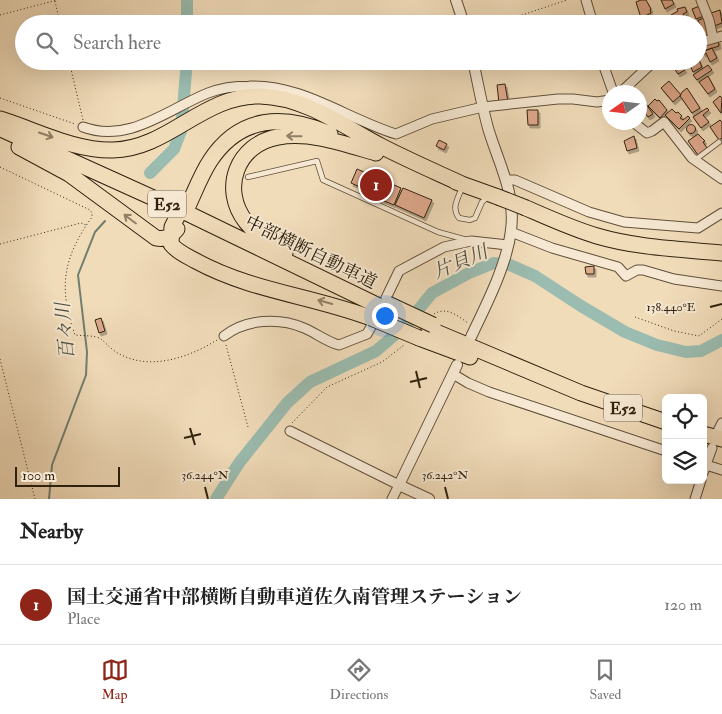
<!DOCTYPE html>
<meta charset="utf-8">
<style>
body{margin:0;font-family:"IM FELL Double Pica","Noto Serif JP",serif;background:#f6f6f6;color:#222}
.controls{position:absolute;right:15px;bottom:15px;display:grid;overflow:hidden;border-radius:8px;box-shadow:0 5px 20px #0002}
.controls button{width:45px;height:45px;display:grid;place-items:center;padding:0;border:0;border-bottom:1px solid #e0e0e0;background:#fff;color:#222;font:25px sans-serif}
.compass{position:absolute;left:602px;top:85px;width:45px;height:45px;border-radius:50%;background:#fff;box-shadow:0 5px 20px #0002;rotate:256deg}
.scale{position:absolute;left:15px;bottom:12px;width:105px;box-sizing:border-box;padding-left:5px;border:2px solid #30220f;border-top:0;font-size:14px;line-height:18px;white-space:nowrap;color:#30220f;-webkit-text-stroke:4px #f6e8d2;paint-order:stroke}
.you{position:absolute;left:384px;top:315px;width:18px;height:18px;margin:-12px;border:4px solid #fff;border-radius:50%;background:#1a73e8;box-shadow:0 0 0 8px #1a73e833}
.badge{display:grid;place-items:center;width:32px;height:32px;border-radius:50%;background:#8f2418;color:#fff;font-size:16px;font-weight:700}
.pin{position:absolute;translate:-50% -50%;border:2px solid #fff;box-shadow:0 1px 5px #0006}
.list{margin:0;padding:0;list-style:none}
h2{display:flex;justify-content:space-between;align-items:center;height:65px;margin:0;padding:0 20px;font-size:21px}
h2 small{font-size:16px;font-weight:400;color:#767676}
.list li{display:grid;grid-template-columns:32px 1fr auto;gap:15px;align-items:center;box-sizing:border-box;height:80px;padding:0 20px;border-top:1px solid #e0e0e0}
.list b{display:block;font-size:19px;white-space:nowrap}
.list p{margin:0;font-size:16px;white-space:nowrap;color:#767676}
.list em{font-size:16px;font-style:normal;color:#767676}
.icon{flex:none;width:28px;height:28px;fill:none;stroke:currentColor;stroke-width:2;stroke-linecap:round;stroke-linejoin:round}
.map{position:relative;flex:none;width:722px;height:499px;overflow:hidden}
.search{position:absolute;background:#fff;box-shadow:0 5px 20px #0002;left:15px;right:15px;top:15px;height:55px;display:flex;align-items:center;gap:12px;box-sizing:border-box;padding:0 18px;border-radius:28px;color:#767676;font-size:19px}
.sheet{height:145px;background:#fff}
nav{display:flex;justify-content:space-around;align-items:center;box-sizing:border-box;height:70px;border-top:1px solid #e0e0e0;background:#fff;font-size:14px;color:#767676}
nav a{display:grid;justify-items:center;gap:2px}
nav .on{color:#8f2418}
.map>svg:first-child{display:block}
</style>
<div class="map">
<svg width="722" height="499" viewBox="0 0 722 499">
<defs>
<filter id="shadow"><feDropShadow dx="2" dy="3" stdDeviation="0" flood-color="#0004"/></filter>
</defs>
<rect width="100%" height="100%" fill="#f1dcba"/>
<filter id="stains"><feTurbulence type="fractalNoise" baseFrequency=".004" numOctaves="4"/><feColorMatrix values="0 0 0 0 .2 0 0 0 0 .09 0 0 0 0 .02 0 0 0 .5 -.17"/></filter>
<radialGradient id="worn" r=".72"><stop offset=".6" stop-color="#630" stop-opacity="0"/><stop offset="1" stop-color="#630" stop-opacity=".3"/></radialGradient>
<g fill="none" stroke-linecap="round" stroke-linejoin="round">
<path stroke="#707e70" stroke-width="2" d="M 49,499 L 52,465 L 86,375 L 87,352 L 78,275 L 95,232 L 105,221"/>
<path stroke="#9bbcb0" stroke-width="12" d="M 187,0 L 187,24
M 150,173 L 174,149 L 181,131 L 187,61
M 216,499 L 239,463 L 287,403 L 310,382 L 376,351 L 405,326 L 432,293 L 469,273 L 494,263 L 510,265 L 535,276 L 581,306 L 625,332 L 657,345 L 686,352 L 701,351 L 722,340"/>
</g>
<path fill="#dfa98d" stroke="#30220f" filter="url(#shadow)" d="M 641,0 L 646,0 L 651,9 L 650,10 L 651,13 L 641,18 L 636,2 Z
M 661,0 L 672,0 L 674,4 L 665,9 Z
M 700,6 L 704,16 L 696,19 L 692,9 Z
M 685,7 L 687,12 L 683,14 L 685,21 L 676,24 L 671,15 L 678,11 L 677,9 Z
M 720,10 L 722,23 L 714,26 L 711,13 Z
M 705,18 L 711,37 L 705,38 L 698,20 Z
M 718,40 L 719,46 L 703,51 L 701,45 Z
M 712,48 L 717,58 L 710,62 L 706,53 L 704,54 L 702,52 Z
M 698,58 L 702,67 L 693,72 L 688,61 L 698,61 Z
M 678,61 L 685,70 L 678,74 L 670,62 Z
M 708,65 L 712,70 L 697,80 L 693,75 Z
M 708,76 L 715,89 L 708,94 L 699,82 Z
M 669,81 L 681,95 L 673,102 L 661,88 Z
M 505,84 L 508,102 L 499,103 L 497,85 Z
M 687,88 L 700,108 L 692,113 L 680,96 L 682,92 Z
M 720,96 L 722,98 L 721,113 L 713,102 Z
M 655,99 L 657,101 L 659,100 L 667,110 L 660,118 L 648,106 Z
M 646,104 L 653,114 L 648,117 L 641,108 Z
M 707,108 L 709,110 L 703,115 L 709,122 L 701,128 L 693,117 Z
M 672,109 L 676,113 L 678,112 L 682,116 L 680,118 L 683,120 L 688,116 L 690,118 L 679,129 L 665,115 Z
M 527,110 L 538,110 L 538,125 L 528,125 Z
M 720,120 L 722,122 L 722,138 L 719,140 L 710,127 Z
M686.5 129a4.5 4.5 0 1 1 9 0a4.5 4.5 0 1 1-9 0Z
M 698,134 L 705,141 L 703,142 L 707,148 L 698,155 L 688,141 Z
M 634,136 L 637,148 L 627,151 L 624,141 Z
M 439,140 L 447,144 L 444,150 L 436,146 Z
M 357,169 L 401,188 L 394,205 L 377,198 L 378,195 L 351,183 Z
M 403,188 L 432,200 L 424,218 L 395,205 Z
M 594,266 L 594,274 L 586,274 L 585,267 Z
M 101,318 L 105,331 L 99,333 L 95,320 Z"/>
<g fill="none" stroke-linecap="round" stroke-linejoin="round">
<defs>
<path id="service" d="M 695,160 L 719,142
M 248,177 L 317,161 L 323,180 L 438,232 L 467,240
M 462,188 C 458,198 451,208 459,218 L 470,220 L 475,218 L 482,202 L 488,197"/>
<path id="minor" d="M 586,0 L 593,24
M 701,0 L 709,20 L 713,38
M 698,43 L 722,36
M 602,61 L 613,92
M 621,92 L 649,66 L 658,61
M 633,122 L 647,133 L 652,131 L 664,122 L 692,158 L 722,179
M 83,127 C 129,144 168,109 208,93 C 221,88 235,86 249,86 C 302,84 347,119 396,134 L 432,119 L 483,107 L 558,99 L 573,99 L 597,102 L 610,100
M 507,180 L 515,180 L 589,212 L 624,222 L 698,228 L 722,213
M 511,232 L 552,248 L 618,267 L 626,276 L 637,270 L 643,270 L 674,279 L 722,286
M 386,298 L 399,271 L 444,247 L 471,241 L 508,245
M 224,336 C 246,319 279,317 304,328 C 316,333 327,342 339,345 L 367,334 L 377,316
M 453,374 L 468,383 L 489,392 L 666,451
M 290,431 L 399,485 L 392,499
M 718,431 L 722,423
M 703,464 L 722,470
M 703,473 L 712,448
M 695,499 L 701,480"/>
<path id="tertiary" d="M 456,0 L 464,24
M 471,337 C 486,305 507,265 511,230 C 516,193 498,162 488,128 C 482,106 478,83 473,61
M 429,499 L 399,485 L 457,365"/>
<path id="motorway" d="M 0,119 C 36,130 74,151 113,150 C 168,149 203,95 260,96 C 305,97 343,126 381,146 C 408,160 436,172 464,185
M 1,129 L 191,215 L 385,309
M 19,147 L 69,174 L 156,238 C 166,240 171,236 177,229
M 456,182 L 498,197
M 188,206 C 195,191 201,175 210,161 C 240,115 284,114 330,134
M 526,208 C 549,218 573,229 597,236 C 638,248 680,249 722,253
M 177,217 L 172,227 L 171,244 C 177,252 187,256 196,261 C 251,291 313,296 371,318
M 285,253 C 271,245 256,235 246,222 C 220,189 237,144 278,137 C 310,131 345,144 376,153
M 429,329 L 581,393 L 666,422
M 419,338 L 470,357
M 703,434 L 722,439"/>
</defs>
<use href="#service" stroke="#60503a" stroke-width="6"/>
<use href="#minor" stroke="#60503a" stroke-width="11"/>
<use href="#tertiary" stroke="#60503a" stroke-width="12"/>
<use href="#motorway" stroke="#30220f" stroke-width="17"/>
<path stroke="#30220f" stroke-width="1" stroke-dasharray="1 2.5" stroke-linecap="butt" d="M 55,1 L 60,24
M 0,15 L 57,0
M 495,24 L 567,0
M 69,61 L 83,120
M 0,98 L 75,124
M 0,167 L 90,210 L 92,213 L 92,217 C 63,258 58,287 75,335 C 82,336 95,335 101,339 C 106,343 110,348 116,352 C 148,372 188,358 217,340
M 0,244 L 81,223 L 86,225
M 434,314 C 446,306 458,316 468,323
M 635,317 L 674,331 L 699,336 L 722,319
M 226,345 L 248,427
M 0,359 L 35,499
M 292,423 L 327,387 L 382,362 L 404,345"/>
<use href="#service" stroke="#f6e8d2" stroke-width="4.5"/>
<use href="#minor" stroke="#f6e8d2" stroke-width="9"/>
<use href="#tertiary" stroke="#f6e8d2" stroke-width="10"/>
<use href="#motorway" stroke="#f1dcba" stroke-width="15"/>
<defs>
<path id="motorway-bridge" d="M 498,197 L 526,208
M 388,304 L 433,325
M 371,318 L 419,338"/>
</defs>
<use href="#motorway-bridge" stroke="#30220f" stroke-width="17" stroke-linecap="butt"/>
<use href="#motorway-bridge" stroke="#f1dcba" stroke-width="15"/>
</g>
<defs><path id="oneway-shaft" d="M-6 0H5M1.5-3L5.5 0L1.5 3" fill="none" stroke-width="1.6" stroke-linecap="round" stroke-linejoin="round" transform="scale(1.25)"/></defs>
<g stroke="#907f64">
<use href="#oneway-shaft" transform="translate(46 135) rotate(19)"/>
<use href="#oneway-shaft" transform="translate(294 136) rotate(-179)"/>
<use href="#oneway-shaft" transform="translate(130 219) rotate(-143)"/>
<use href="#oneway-shaft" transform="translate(325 302) rotate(-164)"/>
</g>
<path fill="none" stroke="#30220f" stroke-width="2" d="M 710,307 L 722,304M 416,371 L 420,388M 410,382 L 427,378M 190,428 L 195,445M 184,438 L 201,434M 205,487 L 208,499M 445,487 L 448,499"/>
<g text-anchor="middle" stroke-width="4" stroke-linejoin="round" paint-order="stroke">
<g fill="#f6e8d2" stroke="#6b5d4a" stroke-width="1">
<rect x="148" y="190.5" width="38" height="27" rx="4"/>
<rect x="604" y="394.5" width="38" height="27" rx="4"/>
</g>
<g font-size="16" font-weight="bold" fill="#30220f">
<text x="167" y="210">E52</text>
<text x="623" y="414">E52</text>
</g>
<g font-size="18" fill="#30220f" stroke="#f6e8d2">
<text transform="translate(311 252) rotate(26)" y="6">中部横断自動車道</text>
</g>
<g font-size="19" font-style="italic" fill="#50503f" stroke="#f6e8d2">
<text transform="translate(460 261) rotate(-23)" y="7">片貝川</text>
<text transform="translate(64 331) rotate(-95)" y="7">百々川</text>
</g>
</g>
<g font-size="12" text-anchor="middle" fill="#30220f" stroke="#f6e8d2" stroke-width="4" stroke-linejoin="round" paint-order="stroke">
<text x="671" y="311">138.440°E</text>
<text x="205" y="479">36.244°N</text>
<text x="445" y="479">36.242°N</text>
</g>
<rect width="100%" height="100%" filter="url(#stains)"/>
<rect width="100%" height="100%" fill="url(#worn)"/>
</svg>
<div class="controls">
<button><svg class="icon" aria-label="locate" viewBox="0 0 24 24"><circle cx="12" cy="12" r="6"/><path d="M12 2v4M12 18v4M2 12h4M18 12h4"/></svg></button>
<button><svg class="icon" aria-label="layers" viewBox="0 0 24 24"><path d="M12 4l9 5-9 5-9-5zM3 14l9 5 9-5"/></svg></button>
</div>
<svg class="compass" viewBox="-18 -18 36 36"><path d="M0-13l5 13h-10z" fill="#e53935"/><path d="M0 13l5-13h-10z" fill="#767676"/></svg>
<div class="scale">100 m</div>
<div class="you"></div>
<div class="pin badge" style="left:376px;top:185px">1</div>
<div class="search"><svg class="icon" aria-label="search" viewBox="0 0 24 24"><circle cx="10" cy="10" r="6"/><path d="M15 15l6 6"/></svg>Search here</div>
</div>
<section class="sheet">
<h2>Nearby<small></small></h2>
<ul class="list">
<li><span class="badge">1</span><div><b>国土交通省中部横断自動車道佐久南管理ステーション</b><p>Place</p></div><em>120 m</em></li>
</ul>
</section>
<nav>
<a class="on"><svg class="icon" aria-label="map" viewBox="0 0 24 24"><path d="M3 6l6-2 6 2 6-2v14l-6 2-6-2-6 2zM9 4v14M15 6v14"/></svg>Map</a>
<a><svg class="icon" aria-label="directions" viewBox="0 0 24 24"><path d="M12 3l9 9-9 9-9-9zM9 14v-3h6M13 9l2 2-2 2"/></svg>Directions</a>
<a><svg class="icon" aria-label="saved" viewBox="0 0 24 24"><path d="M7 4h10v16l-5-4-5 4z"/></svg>Saved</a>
</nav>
